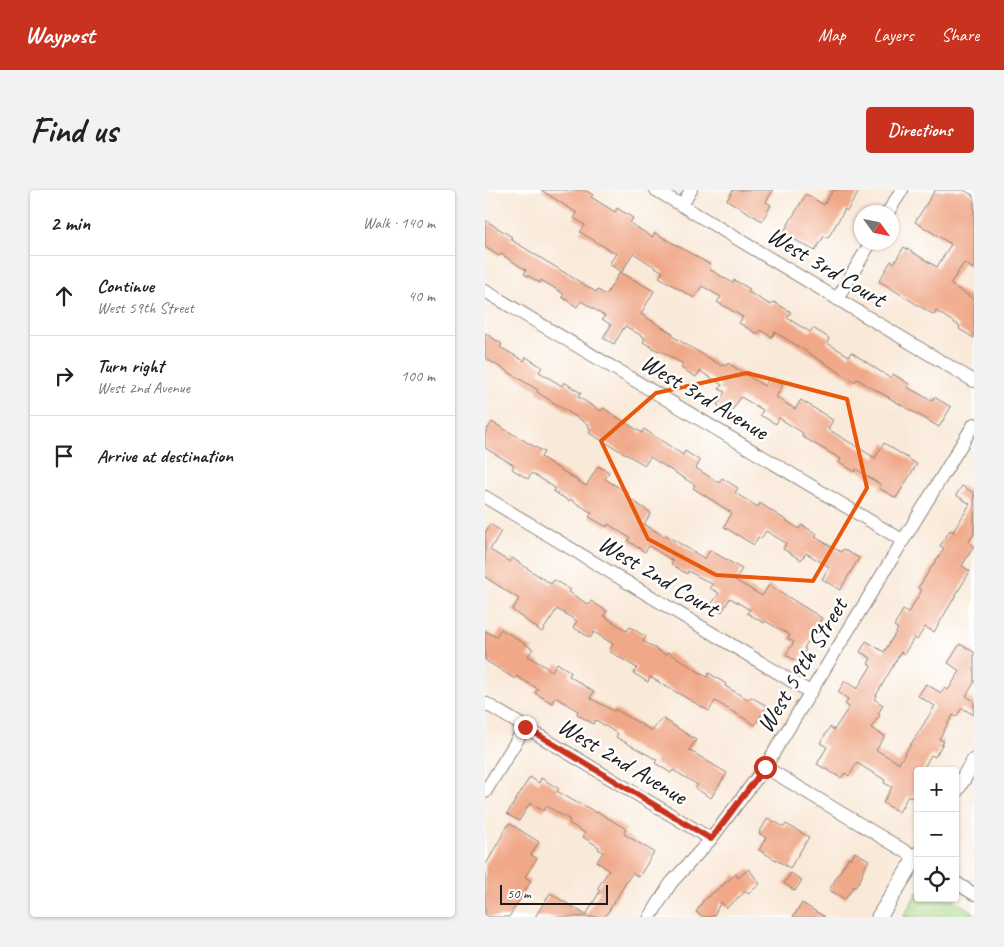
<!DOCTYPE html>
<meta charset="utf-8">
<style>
body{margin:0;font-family:Caveat,sans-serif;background:#f2f2f2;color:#222}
.controls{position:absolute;right:15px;bottom:15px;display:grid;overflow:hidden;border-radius:5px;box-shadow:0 1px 4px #0004}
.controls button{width:45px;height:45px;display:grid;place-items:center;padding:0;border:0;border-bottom:1px solid #e0e0e0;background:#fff;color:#222;font:25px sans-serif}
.compass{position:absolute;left:369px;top:15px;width:45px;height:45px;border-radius:50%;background:#fff;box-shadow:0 1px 4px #0004;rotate:123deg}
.scale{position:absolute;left:15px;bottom:12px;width:108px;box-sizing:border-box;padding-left:5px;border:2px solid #1c1c1c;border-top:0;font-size:14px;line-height:18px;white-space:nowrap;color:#1c1c1c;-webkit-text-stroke:4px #fff;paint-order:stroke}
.stop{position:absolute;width:15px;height:15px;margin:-11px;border:4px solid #c8321e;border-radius:50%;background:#fff}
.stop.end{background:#c8321e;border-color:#fff;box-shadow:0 1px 5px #0008}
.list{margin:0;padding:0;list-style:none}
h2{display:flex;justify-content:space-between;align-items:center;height:65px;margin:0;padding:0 20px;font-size:21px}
h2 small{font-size:16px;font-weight:400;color:#767676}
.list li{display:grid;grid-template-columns:32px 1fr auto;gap:15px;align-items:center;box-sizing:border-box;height:80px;padding:0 20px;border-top:1px solid #e0e0e0}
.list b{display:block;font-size:19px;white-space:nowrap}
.list p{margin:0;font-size:16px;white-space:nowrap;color:#767676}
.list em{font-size:16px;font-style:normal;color:#767676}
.icon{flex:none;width:28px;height:28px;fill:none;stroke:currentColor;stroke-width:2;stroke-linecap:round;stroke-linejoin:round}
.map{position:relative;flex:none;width:489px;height:727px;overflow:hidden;border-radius:5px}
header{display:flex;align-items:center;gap:30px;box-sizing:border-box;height:70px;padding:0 25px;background:#c8321e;color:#fff}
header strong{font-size:24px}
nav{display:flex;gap:28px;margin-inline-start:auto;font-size:18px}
.intro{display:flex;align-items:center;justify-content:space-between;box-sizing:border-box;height:120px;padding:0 30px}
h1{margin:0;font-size:35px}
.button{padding:12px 22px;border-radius:5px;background:#c8321e;color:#fff;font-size:18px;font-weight:700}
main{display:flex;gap:30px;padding:0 30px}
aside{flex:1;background:#fff;border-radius:5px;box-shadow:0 1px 4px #0004}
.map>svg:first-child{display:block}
</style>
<header>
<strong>Waypost</strong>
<nav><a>Map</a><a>Layers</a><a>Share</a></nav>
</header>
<div class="intro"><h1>Find us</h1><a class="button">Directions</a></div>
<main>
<aside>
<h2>2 min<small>Walk · 140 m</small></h2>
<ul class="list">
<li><svg class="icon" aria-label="ahead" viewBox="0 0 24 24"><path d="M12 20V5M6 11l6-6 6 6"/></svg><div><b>Continue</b><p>West 59th Street</p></div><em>40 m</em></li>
<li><svg class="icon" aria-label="right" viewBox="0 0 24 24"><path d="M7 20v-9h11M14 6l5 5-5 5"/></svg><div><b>Turn right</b><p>West 2nd Avenue</p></div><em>100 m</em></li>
<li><svg class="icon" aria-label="arrive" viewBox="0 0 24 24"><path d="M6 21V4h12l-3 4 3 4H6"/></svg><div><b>Arrive at destination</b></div></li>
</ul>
</aside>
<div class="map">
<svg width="489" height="727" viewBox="0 0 489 727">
<rect width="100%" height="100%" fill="#fff"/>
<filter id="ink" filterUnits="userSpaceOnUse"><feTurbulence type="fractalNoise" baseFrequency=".02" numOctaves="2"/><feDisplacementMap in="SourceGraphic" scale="10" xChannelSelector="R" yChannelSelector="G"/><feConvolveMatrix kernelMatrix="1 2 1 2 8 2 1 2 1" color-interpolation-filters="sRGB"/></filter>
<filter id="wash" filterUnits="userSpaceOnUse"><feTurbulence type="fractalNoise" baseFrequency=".0096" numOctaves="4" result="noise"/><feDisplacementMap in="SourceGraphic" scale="20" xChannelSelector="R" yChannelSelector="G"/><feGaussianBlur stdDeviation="1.12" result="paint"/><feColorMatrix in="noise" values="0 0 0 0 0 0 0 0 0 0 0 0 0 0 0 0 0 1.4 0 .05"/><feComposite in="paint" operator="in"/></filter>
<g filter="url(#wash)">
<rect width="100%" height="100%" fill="#f9e9d8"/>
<path fill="#a6d582" stroke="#61784f" d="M 433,701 L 433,708 L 465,708 L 489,723 L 489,727 L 418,727 Z"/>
<g id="blocks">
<path fill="#f0a888" d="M 56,0 L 100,0 L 108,5 L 106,7 L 130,22 L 132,18 L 148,28 L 145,33 L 167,47 L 170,43 L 226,75 L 224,79 L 248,93 L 249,90 L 265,99 L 263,102 L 286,115 L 289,112 L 306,122 L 302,128 L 325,142 L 328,138 L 344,148 L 342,153 L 364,166 L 366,162 L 405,188 L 408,184 L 424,194 L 422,197 L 447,211 L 449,207 L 466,217 L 454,237 L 372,189 L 370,192 L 290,142 L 287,147 L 275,140 L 272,144 L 254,133 L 258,127 L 232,112 L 236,107 L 217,96 L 209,108 L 174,87 L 178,82 L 148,63 L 137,82 L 124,74 L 131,64 L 95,42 L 100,35 L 89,28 L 92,23 Z
M 248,0 L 288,0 L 281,12 L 286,15 L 277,31 L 242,10 Z
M 348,0 L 375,0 L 362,21 L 360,19 L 343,48 L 339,46 L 330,61 L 298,43 L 321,4 L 339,15 Z
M 450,0 L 479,0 L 489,6 L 489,79 L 479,73 L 465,94 L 489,109 L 489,148 L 474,139 L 475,136 L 451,121 L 449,125 L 394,91 L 406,71 L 409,73 L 419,57 L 452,77 L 466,54 L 430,32 Z
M 0,30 L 27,47 L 25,49 L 111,102 L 113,100 L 121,105 L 135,82 L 169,101 L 156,124 L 188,144 L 187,146 L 237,176 L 238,174 L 241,176 L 243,173 L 279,196 L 285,188 L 298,195 L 291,207 L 310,219 L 316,210 L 348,230 L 343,239 L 390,268 L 399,253 L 432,274 L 411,308 L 394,298 L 396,295 L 371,279 L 370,282 L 354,272 L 356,269 L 316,246 L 318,243 L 294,228 L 291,234 L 275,225 L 278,220 L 256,207 L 245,223 L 232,215 L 240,202 L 234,199 L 237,195 L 215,181 L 211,187 L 196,178 L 198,174 L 174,160 L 173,161 L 158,152 L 160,148 L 140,136 L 129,154 L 118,148 L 126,135 L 117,129 L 120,126 L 96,111 L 92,117 L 77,107 L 79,104 L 56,90 L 55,93 L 47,88 L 39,84 L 41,80 L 16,64 L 14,66 L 0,57 Z
M 0,143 L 17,154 L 15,157 L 39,171 L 41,167 L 57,177 L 54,182 L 77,196 L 79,192 L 88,198 L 96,203 L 93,207 L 116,221 L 118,218 L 157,243 L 159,239 L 198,265 L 200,261 L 215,271 L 211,278 L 234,293 L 237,288 L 253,298 L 250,303 L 273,317 L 275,313 L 314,339 L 317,335 L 332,344 L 330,347 L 356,362 L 358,359 L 374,368 L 355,400 L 337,389 L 344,377 L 321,363 L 316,370 L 298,359 L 301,353 L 281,341 L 276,349 L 273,347 L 269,355 L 239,337 L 247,323 L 208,298 L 210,295 L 165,267 L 160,275 L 104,243 L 106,239 L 103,237 L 104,235 L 52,202 L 53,200 L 0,168 Z
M 7,232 L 59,262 L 56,267 L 101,296 L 113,276 L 124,282 L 120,289 L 143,303 L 141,306 L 166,323 L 159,334 L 180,347 L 181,345 L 220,369 L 225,360 L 257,379 L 250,390 L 277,406 L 284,395 L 337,428 L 319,458 L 321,459 L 313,472 L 301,465 L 309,452 L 303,449 L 305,445 L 280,431 L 279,433 L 262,423 L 265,420 L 245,408 L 237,422 L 226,415 L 234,403 L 225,398 L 227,394 L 203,381 L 202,384 L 186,374 L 188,371 L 164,356 L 160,362 L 143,351 L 145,348 L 123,334 L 122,337 L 104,327 L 107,323 L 85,309 L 84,311 L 68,301 L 70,298 L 47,283 L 43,289 L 27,279 L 29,275 L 0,258 L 0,243 Z
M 477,296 L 489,303 L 489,343 L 484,352 L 489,356 L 477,376 L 485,381 L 449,442 L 440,437 L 432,450 L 429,448 L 419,464 L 416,462 L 389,509 L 398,515 L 393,524 L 395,525 L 386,538 L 400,546 L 391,560 L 414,573 L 450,516 L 433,506 L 441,494 L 456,503 L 459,498 L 463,500 L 475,481 L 463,473 L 475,454 L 489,462 L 489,493 L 481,506 L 489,511 L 489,525 L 477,518 L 471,527 L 468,525 L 454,549 L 459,551 L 450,567 L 446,565 L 437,581 L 433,581 L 433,591 L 429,596 L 432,598 L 426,608 L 423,606 L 414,622 L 398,613 L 407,597 L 399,593 L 400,590 L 380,578 L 372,573 L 364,586 L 360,583 L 356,588 L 332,574 L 342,557 L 335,553 L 345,537 L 349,540 L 364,517 L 360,514 L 363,509 L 353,502 L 360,491 L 372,499 L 386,476 L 383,474 L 386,468 L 375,462 L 381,451 L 399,462 L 413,439 L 409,436 L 418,420 L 423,423 L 437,400 L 433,398 L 459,358 L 455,356 L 465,340 L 468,342 L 485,314 L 471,305 Z
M 5,334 L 16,341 L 5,360 L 25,372 L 27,368 L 66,394 L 69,390 L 86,400 L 84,402 L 104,415 L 106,411 L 122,421 L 119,426 L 142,441 L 145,437 L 161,447 L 158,451 L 181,465 L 183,462 L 222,487 L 224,483 L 241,494 L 240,496 L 264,510 L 266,507 L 282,516 L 270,535 L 230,511 L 224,521 L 165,487 L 163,492 L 148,483 L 152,478 L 124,461 L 128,454 L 109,442 L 105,448 L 88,437 L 92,431 L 72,419 L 57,442 L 27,420 L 34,409 L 0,387 L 0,343 Z
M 16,439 L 48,459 L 43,466 L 67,481 L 72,473 L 86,482 L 84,486 L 109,502 L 105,508 L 127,520 L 129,521 L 130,519 L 167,541 L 177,528 L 211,550 L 204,560 L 242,583 L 226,608 L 210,598 L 213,595 L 188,580 L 186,583 L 170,573 L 172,570 L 131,547 L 133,544 L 111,530 L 108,534 L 92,524 L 93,521 L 70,507 L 67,513 L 50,503 L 53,499 L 31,486 L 30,489 L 0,470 L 0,441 L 11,447 Z
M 45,587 L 54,593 L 56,588 L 74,599 L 72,601 L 94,614 L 95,613 L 112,623 L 113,622 L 141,639 L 139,644 L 169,662 L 154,687 L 147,683 L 120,727 L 50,727 L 65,703 L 101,725 L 115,701 L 112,699 L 124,680 L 112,672 L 118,662 L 113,659 L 114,657 L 98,647 L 100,643 L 84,633 L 85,630 L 62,616 L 58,621 L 45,613 L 34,631 L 22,624 Z
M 283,628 L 299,637 L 301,634 L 324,647 L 305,678 L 274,660 L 281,648 L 274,643 Z
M 24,633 L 54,652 L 46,665 L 52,668 L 40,687 L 46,691 L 24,727 L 0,727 L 0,676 Z
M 370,662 L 384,670 L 377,683 L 378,684 L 375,690 L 370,697 L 369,696 L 360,709 L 344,700 L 364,667 L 366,669 Z
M 264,679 L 275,694 L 263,704 L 261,701 L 241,718 L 236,712 L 228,727 L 218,727 L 211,722 L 218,711 L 251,684 L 253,688 Z
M 306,683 L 317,690 L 310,701 L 299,693 Z
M 317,713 L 340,727 L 308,727 Z"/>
</g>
</g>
<g filter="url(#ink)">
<use href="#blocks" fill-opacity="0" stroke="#8a827a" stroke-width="1"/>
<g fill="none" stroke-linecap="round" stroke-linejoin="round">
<defs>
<path id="minor" d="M 171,0 L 489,191
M 197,15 L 206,0
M 403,22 L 417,0
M 0,101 L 417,350
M 352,109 L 386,52
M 0,307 L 325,502
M 0,513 L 226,649
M 280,577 L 433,669
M 0,602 L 40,537
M 470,692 L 489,704
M 165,727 L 186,693 L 226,649 L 280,577 L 489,234"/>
<path id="tertiary" d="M 470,602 L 489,571
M 394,727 L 433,664"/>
</defs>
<use href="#minor" stroke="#8a827a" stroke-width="14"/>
<use href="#tertiary" stroke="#8a827a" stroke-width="17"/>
<use href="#minor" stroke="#fff" stroke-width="12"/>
<use href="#tertiary" stroke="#fff" stroke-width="15"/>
</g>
</g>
<g fill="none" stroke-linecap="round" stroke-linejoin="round" filter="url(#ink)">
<path stroke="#c8321e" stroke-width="6" d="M 40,537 L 226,649 L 280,577"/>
</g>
<path fill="none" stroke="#e8590c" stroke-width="4" stroke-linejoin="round" d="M 262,183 L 362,209 L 382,298 L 328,391 L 231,385 L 163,349 L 116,251 L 171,203 Z"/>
<g text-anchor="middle" stroke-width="5" stroke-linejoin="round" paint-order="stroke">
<g font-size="25" fill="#1c1c1c" stroke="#fff">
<text transform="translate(342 76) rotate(31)" y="9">West 3rd Court</text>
<text transform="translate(220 206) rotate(31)" y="9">West 3rd Avenue</text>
<text transform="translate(174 385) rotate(31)" y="9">West 2nd Court</text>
<text transform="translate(316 475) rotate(-59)" y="9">West 59th Street</text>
<text transform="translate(138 570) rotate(31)" y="9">West 2nd Avenue</text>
</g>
</g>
</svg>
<div class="controls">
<button>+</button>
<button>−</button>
<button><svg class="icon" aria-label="locate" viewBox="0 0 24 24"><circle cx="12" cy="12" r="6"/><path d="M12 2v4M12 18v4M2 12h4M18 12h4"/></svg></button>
</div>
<svg class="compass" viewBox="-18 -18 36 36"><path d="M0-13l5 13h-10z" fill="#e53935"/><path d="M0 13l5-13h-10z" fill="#767676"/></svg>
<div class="scale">50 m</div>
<div class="stop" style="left:280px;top:577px"></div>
<div class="stop end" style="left:40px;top:537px"></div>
</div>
</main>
